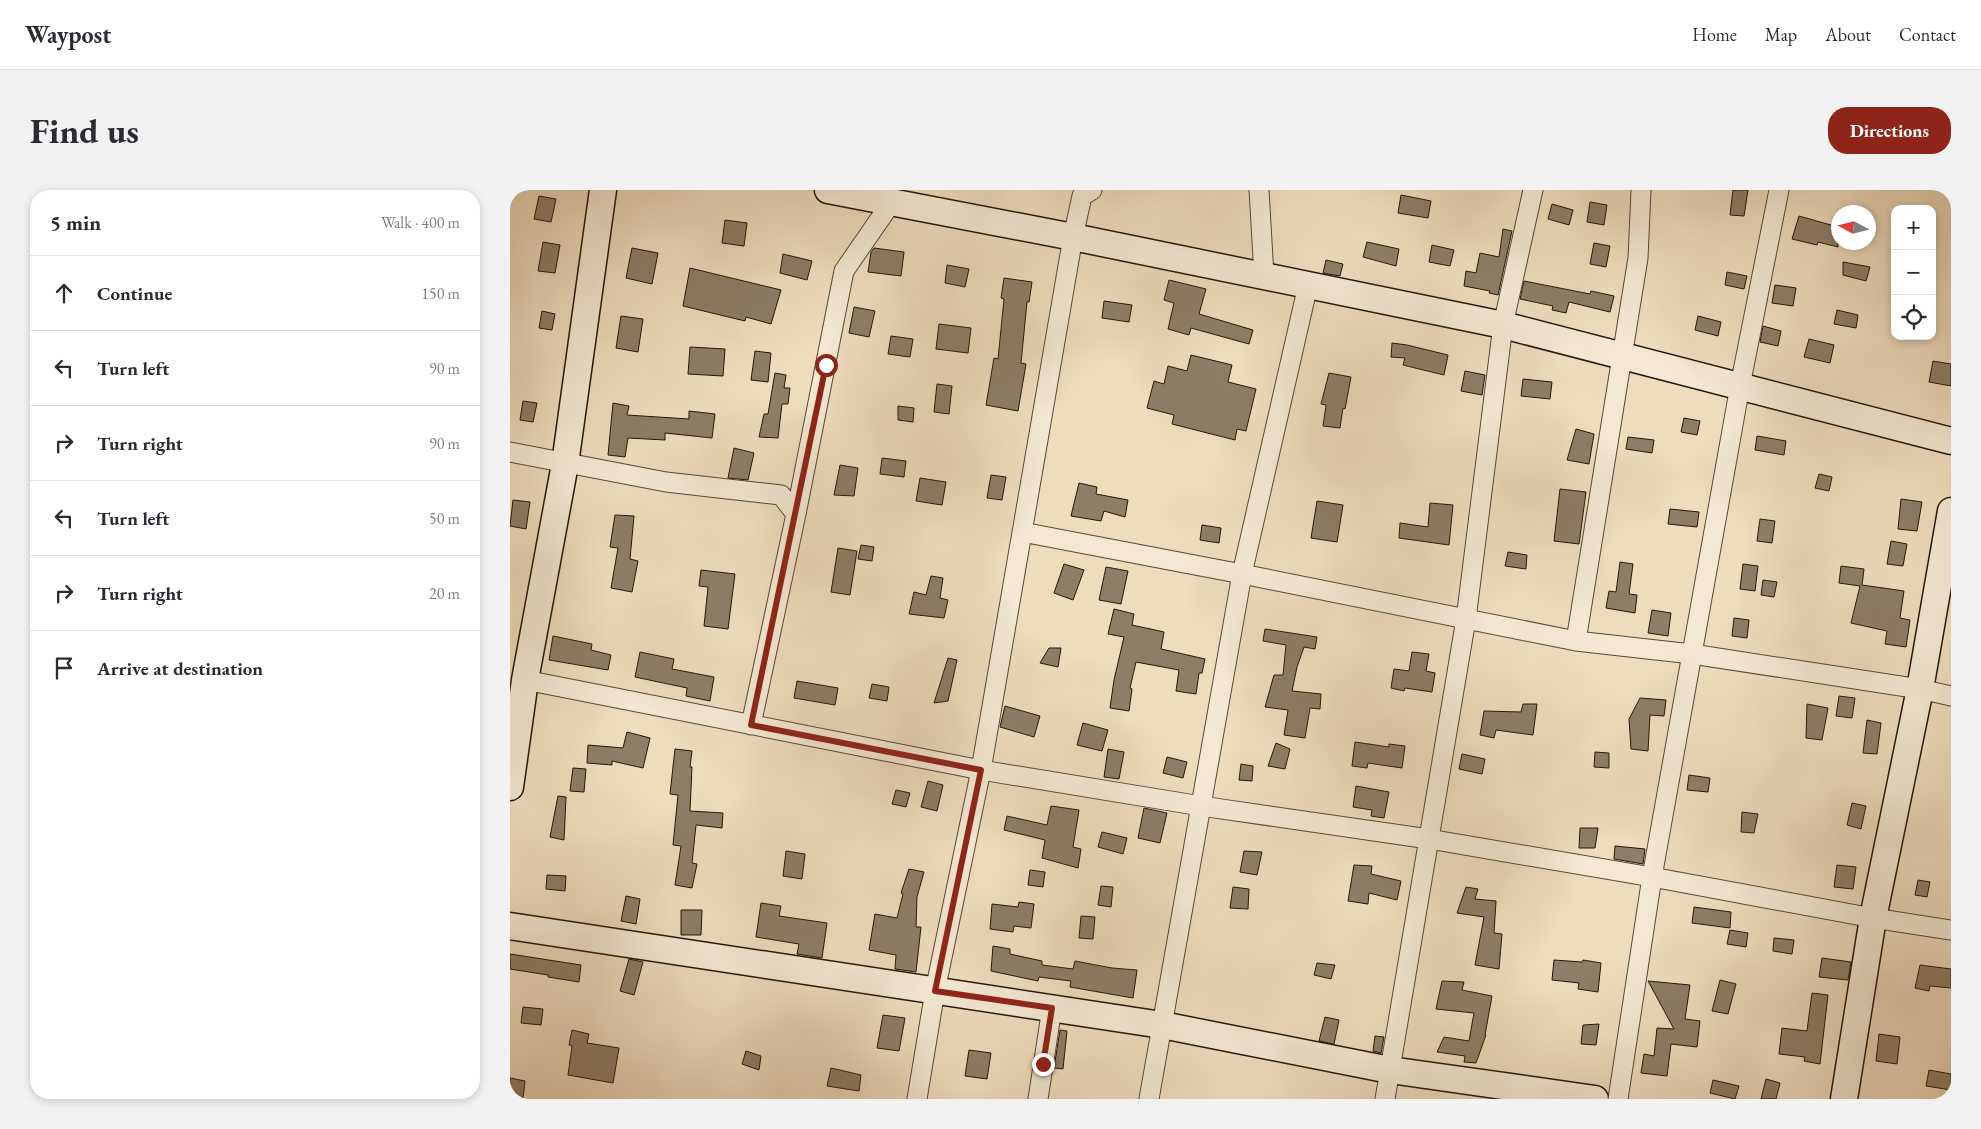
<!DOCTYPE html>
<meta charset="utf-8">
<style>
body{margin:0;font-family:"EB Garamond",serif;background:#f2f2f3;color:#2b2b33}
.controls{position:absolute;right:15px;top:15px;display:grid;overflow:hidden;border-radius:10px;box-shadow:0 2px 8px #0003}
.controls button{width:45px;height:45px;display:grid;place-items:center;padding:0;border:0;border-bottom:1px solid #e1e1e2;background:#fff;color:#2b2b33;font:25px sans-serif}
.compass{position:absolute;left:1321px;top:15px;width:45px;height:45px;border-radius:50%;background:#fff;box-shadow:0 2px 8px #0003;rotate:277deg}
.stop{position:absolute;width:15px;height:15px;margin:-11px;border:4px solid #8f2418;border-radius:50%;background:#fff}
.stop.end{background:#8f2418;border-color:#fff;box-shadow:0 1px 5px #0008}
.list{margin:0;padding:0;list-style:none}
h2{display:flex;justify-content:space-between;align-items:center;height:65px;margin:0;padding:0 20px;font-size:21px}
h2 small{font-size:16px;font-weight:400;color:#7c7c81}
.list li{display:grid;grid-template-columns:32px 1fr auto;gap:15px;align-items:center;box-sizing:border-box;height:75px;padding:0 20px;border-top:1px solid #e1e1e2}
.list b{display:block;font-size:19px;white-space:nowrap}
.list em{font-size:16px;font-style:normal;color:#7c7c81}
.icon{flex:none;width:28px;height:28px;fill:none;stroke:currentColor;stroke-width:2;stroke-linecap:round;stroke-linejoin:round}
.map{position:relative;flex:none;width:1441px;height:909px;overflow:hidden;border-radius:20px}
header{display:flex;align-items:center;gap:30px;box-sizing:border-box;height:70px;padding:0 25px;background:#fff;border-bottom:1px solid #e1e1e2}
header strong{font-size:24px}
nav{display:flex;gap:28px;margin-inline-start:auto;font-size:18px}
.intro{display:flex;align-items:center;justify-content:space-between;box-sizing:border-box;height:120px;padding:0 30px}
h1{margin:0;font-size:35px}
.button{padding:12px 22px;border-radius:20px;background:#8f2418;color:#fff;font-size:18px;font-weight:700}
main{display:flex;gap:30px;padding:0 30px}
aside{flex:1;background:#fff;border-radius:20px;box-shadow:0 2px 8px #0003}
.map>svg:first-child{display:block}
</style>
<header>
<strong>Waypost</strong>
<nav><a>Home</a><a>Map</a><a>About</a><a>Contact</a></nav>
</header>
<div class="intro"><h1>Find us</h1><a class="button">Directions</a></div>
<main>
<aside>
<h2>5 min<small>Walk · 400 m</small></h2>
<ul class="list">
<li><svg class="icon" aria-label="ahead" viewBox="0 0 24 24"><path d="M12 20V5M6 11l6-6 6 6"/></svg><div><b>Continue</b></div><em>150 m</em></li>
<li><svg class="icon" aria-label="left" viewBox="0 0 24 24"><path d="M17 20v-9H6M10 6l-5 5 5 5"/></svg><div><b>Turn left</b></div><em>90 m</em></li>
<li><svg class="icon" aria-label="right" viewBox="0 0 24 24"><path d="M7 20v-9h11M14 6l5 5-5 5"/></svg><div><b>Turn right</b></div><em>90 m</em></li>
<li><svg class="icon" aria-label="left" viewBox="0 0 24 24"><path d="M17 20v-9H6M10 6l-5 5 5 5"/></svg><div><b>Turn left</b></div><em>50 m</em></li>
<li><svg class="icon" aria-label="right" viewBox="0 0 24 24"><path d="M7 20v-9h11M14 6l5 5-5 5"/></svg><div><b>Turn right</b></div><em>20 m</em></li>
<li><svg class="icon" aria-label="arrive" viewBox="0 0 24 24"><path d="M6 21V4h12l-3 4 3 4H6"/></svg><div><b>Arrive at destination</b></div></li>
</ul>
</aside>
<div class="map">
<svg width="1441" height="909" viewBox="0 0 1441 909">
<rect width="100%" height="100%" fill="#eedcbd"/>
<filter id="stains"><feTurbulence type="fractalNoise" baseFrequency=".004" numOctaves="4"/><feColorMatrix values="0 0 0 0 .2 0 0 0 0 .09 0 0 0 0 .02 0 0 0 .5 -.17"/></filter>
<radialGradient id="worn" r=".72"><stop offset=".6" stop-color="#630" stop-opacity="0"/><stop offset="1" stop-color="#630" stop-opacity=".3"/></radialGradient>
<path fill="#8e7d67" stroke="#25160a" d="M 1223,0 L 1238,0 L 1234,26 L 1220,25 Z
M 891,5 L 921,11 L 918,28 L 888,23 Z
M 29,6 L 46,9 L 41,32 L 24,29 Z
M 1080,12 L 1097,15 L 1094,35 L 1077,32 Z
M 1042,14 L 1063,20 L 1059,35 L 1038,29 Z
M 1289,26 L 1328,37 L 1328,57 L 1308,52 L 1307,55 L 1282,49 Z
M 215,30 L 237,33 L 234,56 L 212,53 Z
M 993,39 L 1002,41 L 988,105 L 979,103 L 980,101 L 954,96 L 956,81 L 966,83 L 970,63 L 989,67 Z
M 33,52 L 50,55 L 45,83 L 28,81 Z
M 857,52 L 889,59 L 886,76 L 853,67 Z
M 1084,53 L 1100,56 L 1096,77 L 1080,74 Z
M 922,55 L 944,60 L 940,76 L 919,72 Z
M 122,58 L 148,63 L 142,94 L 116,88 Z
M 364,58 L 394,62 L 391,86 L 358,82 L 361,62 Z
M 273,64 L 302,71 L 297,90 L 270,83 Z
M 816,70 L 833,74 L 830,86 L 813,83 Z
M 1333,72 L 1360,77 L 1356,91 L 1333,85 Z
M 437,75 L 459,79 L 455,97 L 435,93 Z
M 180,78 L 271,100 L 261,134 L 236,127 L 235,131 L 173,116 Z
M 1217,82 L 1237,86 L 1234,99 L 1215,95 Z
M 494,88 L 522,92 L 519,112 L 517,112 L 511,173 L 516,174 L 508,221 L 476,215 L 484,168 L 488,169 L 494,109 L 491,108 Z
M 659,90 L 696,99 L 689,124 L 743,140 L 739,154 L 681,138 L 679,145 L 658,139 L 664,113 L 654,110 Z
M 1014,91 L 1080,104 L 1081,101 L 1104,106 L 1100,122 L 1059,112 L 1056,123 L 1042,120 L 1043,116 L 1010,109 Z
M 1265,95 L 1286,98 L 1283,116 L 1262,113 Z
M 594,111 L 622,115 L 619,132 L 592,128 Z
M 344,117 L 365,121 L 359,147 L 339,143 Z
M 1327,120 L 1348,125 L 1346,138 L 1324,134 Z
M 32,121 L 45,124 L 42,140 L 29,138 Z
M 111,126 L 133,129 L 128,162 L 106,158 Z
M 1188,126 L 1211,132 L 1208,146 L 1185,140 Z
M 429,134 L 461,138 L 458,163 L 426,159 Z
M 1253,136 L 1271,141 L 1268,156 L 1250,152 Z
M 381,146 L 403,149 L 400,167 L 378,164 Z
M 1299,149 L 1324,155 L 1320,173 L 1294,167 Z
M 882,153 L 897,155 L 938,165 L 934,185 L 893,175 L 895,168 L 881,167 Z
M 180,157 L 215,159 L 213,186 L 178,184 Z
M 245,161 L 261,163 L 258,192 L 241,190 Z
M 681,165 L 722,175 L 718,192 L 746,199 L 736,241 L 727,239 L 725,250 L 662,234 L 664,225 L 637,218 L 644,191 L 654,194 L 658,176 L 677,181 Z
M 1423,171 L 1441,174 L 1441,196 L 1419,192 Z
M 955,181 L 975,185 L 972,205 L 951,201 Z
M 265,183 L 276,185 L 274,198 L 280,198 L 278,214 L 272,214 L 268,248 L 249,247 L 254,224 L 258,224 Z
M 819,183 L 841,187 L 835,219 L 833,218 L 830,238 L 813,236 L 816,215 L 811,214 Z
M 1013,189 L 1042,192 L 1040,209 L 1011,206 Z
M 427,194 L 442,196 L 439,224 L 424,222 Z
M 13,211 L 27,213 L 23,232 L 10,230 Z
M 103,213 L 119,216 L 117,225 L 179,229 L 179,221 L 205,224 L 202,248 L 155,243 L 155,250 L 118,248 L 115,267 L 98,265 Z
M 388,216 L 404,218 L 403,232 L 388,230 Z
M 1174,228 L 1190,231 L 1187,245 L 1171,242 Z
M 1066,239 L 1084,244 L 1079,274 L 1057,270 Z
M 1247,246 L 1276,251 L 1274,265 L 1245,260 Z
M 1118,247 L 1144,250 L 1142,263 L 1116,259 Z
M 224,258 L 244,263 L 238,290 L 218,288 Z
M 372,268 L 396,271 L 394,287 L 370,284 Z
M 330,275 L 348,278 L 344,306 L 324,305 Z
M 1309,284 L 1322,287 L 1319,301 L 1305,298 Z
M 481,285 L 496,287 L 492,310 L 477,308 Z
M 410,288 L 436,292 L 432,315 L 406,311 Z
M 569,293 L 587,297 L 586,304 L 618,310 L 615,327 L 594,321 L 591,331 L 561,326 Z
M 1050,299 L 1076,302 L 1069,354 L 1044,351 Z
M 1391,309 L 1412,312 L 1407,341 L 1388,339 Z
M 3,310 L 20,312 L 16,339 L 0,336 Z
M 807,311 L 833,315 L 827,352 L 801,348 Z
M 920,313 L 943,315 L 939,355 L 889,348 L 890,333 L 918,337 Z
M 1160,319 L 1189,322 L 1187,337 L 1158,334 Z
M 105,325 L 124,326 L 120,369 L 128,371 L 122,402 L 101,398 L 108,358 L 100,357 Z
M 1250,329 L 1265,331 L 1262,353 L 1247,351 Z
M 692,335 L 711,338 L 709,353 L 690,350 Z
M 1381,351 L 1397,354 L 1393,376 L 1377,374 Z
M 351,355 L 364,357 L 362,371 L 348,369 Z
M 328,358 L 347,361 L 340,405 L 321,402 Z
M 998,362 L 1017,365 L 1016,379 L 995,376 Z
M 1110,372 L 1123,374 L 1119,404 L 1127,405 L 1125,423 L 1096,418 L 1099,401 L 1106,402 Z
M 554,374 L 574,380 L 563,410 L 544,403 Z
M 1233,374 L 1248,376 L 1245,401 L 1230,399 Z
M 1331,376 L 1354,379 L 1352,395 L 1394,401 L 1390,428 L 1400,430 L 1396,457 L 1375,454 L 1377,441 L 1341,433 L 1350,396 L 1329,393 Z
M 596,377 L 618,381 L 611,414 L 589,410 Z
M 191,380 L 225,384 L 218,439 L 194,436 L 198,397 L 189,396 Z
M 421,386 L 433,388 L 430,408 L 438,410 L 434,428 L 399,424 L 404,402 L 416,405 Z
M 1253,390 L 1267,392 L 1264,407 L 1251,405 Z
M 604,419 L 624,424 L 622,435 L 654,442 L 651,459 L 695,469 L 692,483 L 689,483 L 686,504 L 666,501 L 669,480 L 626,472 L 620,498 L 622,499 L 619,521 L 600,518 L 604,490 L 614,447 L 598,444 Z
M 1142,420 L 1161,423 L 1158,446 L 1138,443 Z
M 1224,428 L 1239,430 L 1237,448 L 1222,446 Z
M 755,439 L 807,447 L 805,459 L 794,457 L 787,477 L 782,501 L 811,504 L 810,519 L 800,518 L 795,548 L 774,545 L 778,520 L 755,517 L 764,485 L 773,485 L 776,455 L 753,451 Z
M 43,446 L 82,454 L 81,460 L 101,465 L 98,480 L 39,470 Z
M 539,458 L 551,458 L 548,477 L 530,473 Z
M 130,462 L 164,469 L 162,479 L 204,487 L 200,511 L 176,506 L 177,498 L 125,487 Z
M 902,462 L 919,464 L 916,481 L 925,483 L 922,502 L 895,498 L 894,501 L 881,498 L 884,479 L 899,481 Z
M 438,468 L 447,470 L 438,511 L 424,513 Z
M 287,491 L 328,498 L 325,515 L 284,508 Z
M 362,494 L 379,497 L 377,511 L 359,508 Z
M 1329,506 L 1345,508 L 1342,528 L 1326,526 Z
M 1130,508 L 1156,510 L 1154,526 L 1140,525 L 1138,561 L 1121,559 L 1119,529 Z
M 1013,514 L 1027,514 L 1023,545 L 986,540 L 984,548 L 970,545 L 974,521 L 1011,522 Z
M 1297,514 L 1318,518 L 1312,550 L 1296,548 Z
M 495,516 L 530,526 L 524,547 L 490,537 Z
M 1357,530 L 1371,533 L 1367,564 L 1353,563 Z
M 573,533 L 598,540 L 592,561 L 567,555 Z
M 117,542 L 140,548 L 133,578 L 102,571 L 102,575 L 77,573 L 78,555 L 113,558 Z
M 845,552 L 879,557 L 879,554 L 895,556 L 892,578 L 858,573 L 857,578 L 842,576 Z
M 766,553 L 780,559 L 775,579 L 758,576 Z
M 165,559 L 182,561 L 180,577 L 182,577 L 180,621 L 213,623 L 212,638 L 186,635 L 182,673 L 187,674 L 182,698 L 165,695 L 171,656 L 163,655 L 168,605 L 160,604 Z
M 598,559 L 614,562 L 609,589 L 594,587 Z
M 1085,562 L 1099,563 L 1099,578 L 1084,577 Z
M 952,564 L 975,569 L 972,584 L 949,579 Z
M 657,567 L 677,572 L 673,588 L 653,583 Z
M 731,574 L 743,576 L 742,591 L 729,590 Z
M 63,578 L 76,579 L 74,602 L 60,601 Z
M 1179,585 L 1200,588 L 1198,602 L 1177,600 Z
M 418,591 L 433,595 L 427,621 L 411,617 Z
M 846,596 L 879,602 L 874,628 L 861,626 L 862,620 L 843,617 Z
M 386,600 L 400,603 L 396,617 L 382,614 Z
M 48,606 L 56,607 L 54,650 L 40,647 Z
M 1342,613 L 1356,616 L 1351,639 L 1337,635 Z
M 541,616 L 569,620 L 563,657 L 571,659 L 568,678 L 532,668 L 535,650 L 494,640 L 497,626 L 537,635 Z
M 634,618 L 657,623 L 650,653 L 628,648 Z
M 1232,622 L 1248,624 L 1244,643 L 1231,642 Z
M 1070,638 L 1088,638 L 1085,658 L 1069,658 Z
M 592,642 L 617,648 L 613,664 L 588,657 Z
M 1105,656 L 1135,659 L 1133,674 L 1104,669 Z
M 276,661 L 295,664 L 292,689 L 273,686 Z
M 734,661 L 752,662 L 747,685 L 730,682 Z
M 844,675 L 862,676 L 861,684 L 891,691 L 887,710 L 859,703 L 858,714 L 838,711 Z
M 1327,675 L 1346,677 L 1343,699 L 1324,697 Z
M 399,679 L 414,682 L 407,707 L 406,737 L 411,737 L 406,782 L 385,779 L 386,765 L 359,760 L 365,724 L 387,728 L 393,704 L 391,703 Z
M 520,680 L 535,682 L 533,697 L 518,695 Z
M 37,685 L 56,686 L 55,701 L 36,699 Z
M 1408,690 L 1420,692 L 1417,707 L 1405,705 Z
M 591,696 L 603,697 L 601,717 L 588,715 Z
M 723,697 L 739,699 L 738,719 L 720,718 Z
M 956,697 L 968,699 L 965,709 L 986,711 L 984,743 L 992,744 L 989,779 L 965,775 L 974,727 L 947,723 Z
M 116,706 L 130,709 L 126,734 L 111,731 Z
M 509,712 L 524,714 L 521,738 L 504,736 L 503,742 L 480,739 L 482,714 L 508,717 Z
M 251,713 L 271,716 L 269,726 L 317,733 L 312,768 L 287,764 L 289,754 L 246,747 Z
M 1184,717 L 1221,722 L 1220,738 L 1182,733 Z
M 171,720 L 192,720 L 191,745 L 171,745 Z
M 571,726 L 585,727 L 583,749 L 569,748 Z
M 1220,740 L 1238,743 L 1236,757 L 1217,754 Z
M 1264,748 L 1284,750 L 1282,764 L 1263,761 Z
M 483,756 L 500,759 L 500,764 L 532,771 L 532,775 L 563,779 L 565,771 L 602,778 L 627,780 L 623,808 L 560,797 L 561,791 L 529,787 L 528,791 L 481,781 Z
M 0,764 L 71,775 L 69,792 L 38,787 L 38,785 L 0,779 Z
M 1312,768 L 1341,772 L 1338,790 L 1309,787 Z
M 119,769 L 133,772 L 124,805 L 110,801 Z
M 1044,770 L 1072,772 L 1073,770 L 1091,773 L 1088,802 L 1068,799 L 1069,793 L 1042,790 Z
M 807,773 L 825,775 L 821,789 L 804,785 Z
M 1410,775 L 1441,779 L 1441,798 L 1420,796 L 1419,801 L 1405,798 Z
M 1210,790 L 1226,794 L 1218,824 L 1202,821 Z
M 932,791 L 954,792 L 952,800 L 982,806 L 975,845 L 976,845 L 966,873 L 954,872 L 955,866 L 927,862 L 934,847 L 959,851 L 964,823 L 926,819 Z
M 1138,791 L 1180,795 L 1175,829 L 1190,831 L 1187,857 L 1161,854 L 1157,886 L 1131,883 L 1134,864 L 1144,866 L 1147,838 L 1164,839 Z
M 1302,803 L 1318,805 L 1310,874 L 1294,871 L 1295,867 L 1269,864 L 1272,838 L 1297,841 Z
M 13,817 L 33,819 L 31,835 L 11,833 Z
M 373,825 L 395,828 L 389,861 L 367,858 Z
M 815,827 L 829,830 L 824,854 L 809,851 Z
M 1089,834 L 1086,855 L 1071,854 L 1073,835 Z
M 62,840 L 79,844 L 77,853 L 109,858 L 103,893 L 58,885 L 62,856 L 59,855 Z
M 550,840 L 557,841 L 553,879 L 544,878 Z
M 1369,844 L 1390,847 L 1387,874 L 1366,871 Z
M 865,846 L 874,847 L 871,863 L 863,861 Z
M 459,860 L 481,863 L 477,889 L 455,886 Z
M 236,861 L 251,866 L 249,880 L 232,874 Z
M 321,878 L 351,885 L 349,901 L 317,896 Z
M 1419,880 L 1441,884 L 1441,900 L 1416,896 Z
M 0,888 L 15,891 L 13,908 L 0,906 Z
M 1256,889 L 1270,893 L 1266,909 L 1251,909 Z
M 1203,890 L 1229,896 L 1225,909 L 1200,903 Z"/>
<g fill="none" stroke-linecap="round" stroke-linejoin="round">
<defs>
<path id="street" d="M 749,0 L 754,86
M 0,262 L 156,292 L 271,305 L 286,324
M 512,342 L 732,384 L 1066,451 L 1182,464 L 1410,499 L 1441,506
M 1066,451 L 1128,68 L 1131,0
M 15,490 L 471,580 L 691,616 L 919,649 L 1142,687 L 1363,728 L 1441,740
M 241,535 L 286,324 L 334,81 L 381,13
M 407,909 L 425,801 L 471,580 L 563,47 L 572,6 L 582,0
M 528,909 L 542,818
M 639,909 L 732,384 L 798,95
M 875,909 L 956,429 L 993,135 L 1023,0
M 1108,909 L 1142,687 L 1230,196 L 1269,0"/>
<path id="secondary" d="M 318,0 L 563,47 L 993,135 L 1441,251
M 0,597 L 15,490 L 55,274 L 93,0
M 0,736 L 652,835 L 880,880 L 1085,909
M 1334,909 L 1363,728 L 1410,499 L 1441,321"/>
</defs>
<use href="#street" stroke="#574837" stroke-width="21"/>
<use href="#secondary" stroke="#25160a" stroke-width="29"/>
<use href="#street" stroke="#f4e8d4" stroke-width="19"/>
<use href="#secondary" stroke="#f4e8d4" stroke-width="26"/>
</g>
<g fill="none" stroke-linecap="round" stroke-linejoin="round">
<path stroke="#8f2418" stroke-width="6" d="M 316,175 L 241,535 L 471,580 L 425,801 L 542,818 L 533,874"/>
</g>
<rect width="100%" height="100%" filter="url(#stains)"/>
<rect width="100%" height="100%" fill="url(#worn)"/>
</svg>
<div class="controls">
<button>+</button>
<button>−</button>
<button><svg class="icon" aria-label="locate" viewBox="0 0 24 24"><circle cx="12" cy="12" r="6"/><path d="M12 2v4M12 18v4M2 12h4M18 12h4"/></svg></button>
</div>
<svg class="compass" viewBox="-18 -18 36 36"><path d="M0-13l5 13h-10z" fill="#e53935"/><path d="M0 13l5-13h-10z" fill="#7c7c81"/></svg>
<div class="stop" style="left:316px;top:175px"></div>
<div class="stop end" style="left:533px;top:874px"></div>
</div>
</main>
